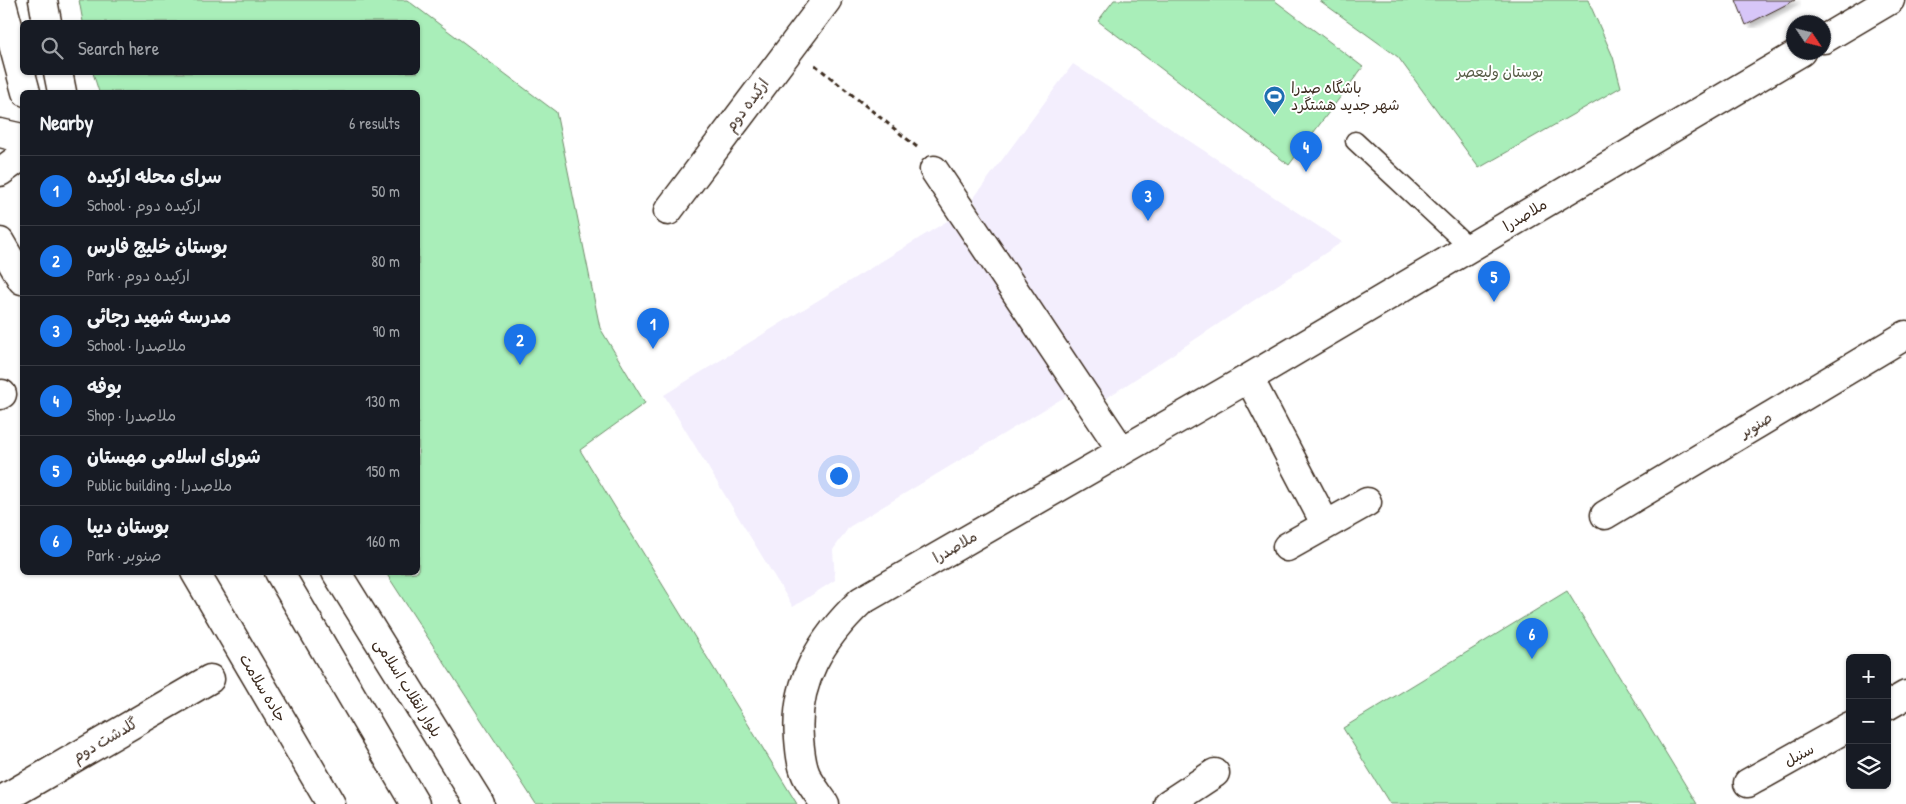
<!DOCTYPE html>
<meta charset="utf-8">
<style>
body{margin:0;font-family:"Patrick Hand","Playpen Sans Arabic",sans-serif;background:#20242c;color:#f1f3f6}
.controls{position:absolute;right:15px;bottom:15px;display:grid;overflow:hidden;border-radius:8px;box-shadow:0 1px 4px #0004}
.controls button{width:45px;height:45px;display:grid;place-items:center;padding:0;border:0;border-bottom:1px solid #363941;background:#171b24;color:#f1f3f6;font:25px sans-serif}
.compass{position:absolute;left:1786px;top:15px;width:45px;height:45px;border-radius:50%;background:#171b24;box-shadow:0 1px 4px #0004;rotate:125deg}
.you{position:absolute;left:838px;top:475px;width:18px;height:18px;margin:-12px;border:4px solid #fff;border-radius:50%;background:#1a73e8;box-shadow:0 0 0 8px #1a73e833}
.badge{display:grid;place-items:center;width:32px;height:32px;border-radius:50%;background:#1a73e8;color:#fff;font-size:16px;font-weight:700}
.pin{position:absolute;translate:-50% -41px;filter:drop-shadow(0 1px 2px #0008)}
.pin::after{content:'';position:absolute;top:26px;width:18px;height:15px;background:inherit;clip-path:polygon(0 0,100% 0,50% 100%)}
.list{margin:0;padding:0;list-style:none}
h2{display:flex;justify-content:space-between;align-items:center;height:65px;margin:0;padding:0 20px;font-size:21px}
h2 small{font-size:16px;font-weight:400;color:#9ea1a6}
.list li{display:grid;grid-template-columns:32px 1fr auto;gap:15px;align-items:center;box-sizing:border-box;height:70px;padding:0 20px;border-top:1px solid #363941}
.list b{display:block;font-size:19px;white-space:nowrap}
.list p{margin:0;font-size:16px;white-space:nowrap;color:#9ea1a6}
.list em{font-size:16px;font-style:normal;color:#9ea1a6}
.icon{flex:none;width:28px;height:28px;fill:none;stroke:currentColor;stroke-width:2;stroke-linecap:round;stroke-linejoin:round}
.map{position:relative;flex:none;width:1906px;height:804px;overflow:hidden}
.search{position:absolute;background:#171b24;box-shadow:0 1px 4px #0004;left:20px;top:20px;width:400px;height:55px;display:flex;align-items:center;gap:12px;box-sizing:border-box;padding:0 18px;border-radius:8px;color:#9ea1a6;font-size:19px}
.panel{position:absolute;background:#171b24;box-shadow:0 1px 4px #0004;left:20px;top:90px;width:400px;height:485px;border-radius:8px}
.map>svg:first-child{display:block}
</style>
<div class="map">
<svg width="1906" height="804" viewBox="0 0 1906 804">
<defs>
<filter id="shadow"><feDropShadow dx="5.5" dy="3" stdDeviation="2.5" flood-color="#0004"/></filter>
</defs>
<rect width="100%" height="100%" fill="#fff"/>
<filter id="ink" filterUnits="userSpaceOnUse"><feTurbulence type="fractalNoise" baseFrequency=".02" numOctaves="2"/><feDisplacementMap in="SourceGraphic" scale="10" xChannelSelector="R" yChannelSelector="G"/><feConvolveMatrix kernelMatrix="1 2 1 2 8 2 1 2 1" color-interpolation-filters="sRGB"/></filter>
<g filter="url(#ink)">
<path fill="#f3eefd" d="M 1073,64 L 1342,242 L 1096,405 L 973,199 Z
M 957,215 L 1068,395 L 849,527 L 833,550 L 835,580 L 793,607 L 664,395 Z"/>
<path fill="#a9eeb9" stroke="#728c6c" d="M 79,0 L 407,0 L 556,112 L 600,328 L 645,403 L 580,450 L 797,804 L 536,804 L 386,573 L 418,572 L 418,92 L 99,92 L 93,73 L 418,72 L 418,22 L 83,22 Z
M 1114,0 L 1274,0 L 1363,67 L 1289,165 L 1098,21 Z
M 1319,0 L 1588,0 L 1613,57 L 1621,87 L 1479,168 L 1398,57 Z
M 1567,591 L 1697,804 L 1390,804 L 1343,728 Z"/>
<path fill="#d7c6f8" stroke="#3b2a1e" filter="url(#shadow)" d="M 1736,0 L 1795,0 L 1746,25 Z"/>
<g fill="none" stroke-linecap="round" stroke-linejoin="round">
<defs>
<path id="lane" d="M 1355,141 L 1470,248"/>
<path id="street" d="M 1824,39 L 1890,0
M 934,170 L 1122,451
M 668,211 L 827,0
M 0,242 L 22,280
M 1249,378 L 1326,525
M 0,395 L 2,394
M 1605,515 L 1906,335
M 1287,547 L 1367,502
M 195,572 L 331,804
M 1887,706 L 1906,695
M 1748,783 L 1850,726
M 0,801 L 210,679
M 825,804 C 819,795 811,785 806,775 C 801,764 800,750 799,738 C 794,682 822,638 861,601 L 1249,378 L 1801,52
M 1168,804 L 1215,773"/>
<path id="secondary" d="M 1,0 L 26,92
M 43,0 L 47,22
M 58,72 L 62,92
M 0,133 L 22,138
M 0,172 L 22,156
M 279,572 L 415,804
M 336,572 L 480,804"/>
</defs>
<use href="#lane" stroke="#3b2a1e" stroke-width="21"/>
<use href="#street" stroke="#3b2a1e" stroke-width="31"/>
<use href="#secondary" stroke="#3b2a1e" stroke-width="31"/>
<path stroke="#3b2a1e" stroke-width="3" stroke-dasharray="5 4" stroke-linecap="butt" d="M 815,65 L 917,147"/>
<use href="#lane" stroke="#fff" stroke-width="18"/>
<use href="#street" stroke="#fff" stroke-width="28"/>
<use href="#secondary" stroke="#fff" stroke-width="28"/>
</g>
</g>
<defs>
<symbol id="stadium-pin" viewBox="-11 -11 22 30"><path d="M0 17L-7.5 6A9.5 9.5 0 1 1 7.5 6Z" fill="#1f6fb2" stroke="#fff"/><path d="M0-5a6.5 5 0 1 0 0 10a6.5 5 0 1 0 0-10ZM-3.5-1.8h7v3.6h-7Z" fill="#fff"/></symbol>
</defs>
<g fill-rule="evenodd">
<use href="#stadium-pin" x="1262" y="84" width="25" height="34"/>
</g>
<g text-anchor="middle" stroke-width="4" stroke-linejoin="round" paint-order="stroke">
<g font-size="15" fill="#565b45" stroke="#fff">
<text x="1500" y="77">بوستان ولیعصر</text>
</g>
<g font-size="15" fill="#3b2a1e" stroke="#fff" text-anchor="start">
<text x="1291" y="93">باشگاه صدرا<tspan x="1291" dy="17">شهر جدید هشتگرد</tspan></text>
</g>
<g font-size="15" fill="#3b2a1e" stroke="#fff">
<text transform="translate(747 105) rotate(-53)" y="5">ارکیده دوم</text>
<text transform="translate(1525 215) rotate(-31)" y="5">ملاصدرا</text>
<text transform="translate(1756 425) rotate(-31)" y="5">صنوبر</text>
<text transform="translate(955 547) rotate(-30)" y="5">ملاصدرا</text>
<text transform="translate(263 688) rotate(59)" y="5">جاده سلامت</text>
<text transform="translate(408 688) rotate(58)" y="5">بلوار انقلاب اسلامی</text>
<text transform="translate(105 740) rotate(-30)" y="5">گلدشت دوم</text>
<text transform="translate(1799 755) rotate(-29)" y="5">سنبل</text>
</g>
</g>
</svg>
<div class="controls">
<button>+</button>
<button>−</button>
<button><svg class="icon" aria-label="layers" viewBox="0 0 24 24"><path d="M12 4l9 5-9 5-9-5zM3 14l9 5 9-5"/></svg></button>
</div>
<svg class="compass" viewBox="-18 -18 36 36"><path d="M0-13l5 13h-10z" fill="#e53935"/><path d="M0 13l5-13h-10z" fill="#9ea1a6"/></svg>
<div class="you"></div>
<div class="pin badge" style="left:653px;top:349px">1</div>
<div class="pin badge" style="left:520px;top:365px">2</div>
<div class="pin badge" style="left:1148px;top:221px">3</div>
<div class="pin badge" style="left:1306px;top:172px">4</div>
<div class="pin badge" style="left:1494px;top:302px">5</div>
<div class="pin badge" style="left:1532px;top:659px">6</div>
<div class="search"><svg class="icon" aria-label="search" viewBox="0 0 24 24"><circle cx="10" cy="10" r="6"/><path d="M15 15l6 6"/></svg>Search here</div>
<section class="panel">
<h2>Nearby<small>6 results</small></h2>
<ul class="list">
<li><span class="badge">1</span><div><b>سرای محله ارکیده</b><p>School · ارکیده دوم</p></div><em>50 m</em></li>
<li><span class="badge">2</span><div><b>بوستان خلیج فارس</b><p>Park · ارکیده دوم</p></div><em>80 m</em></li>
<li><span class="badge">3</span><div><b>مدرسه شهید رجائی</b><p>School · ملاصدرا</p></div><em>90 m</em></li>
<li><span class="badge">4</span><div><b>بوفه</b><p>Shop · ملاصدرا</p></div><em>130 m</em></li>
<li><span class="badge">5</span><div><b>شورای اسلامی مهستان</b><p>Public building · ملاصدرا</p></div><em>150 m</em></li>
<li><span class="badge">6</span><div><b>بوستان دیبا</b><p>Park · صنوبر</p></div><em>160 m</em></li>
</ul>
</section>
</div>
